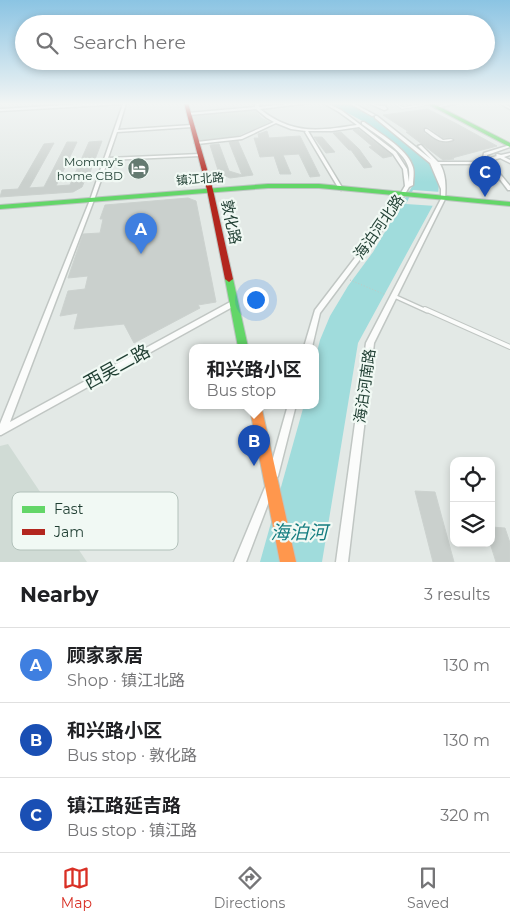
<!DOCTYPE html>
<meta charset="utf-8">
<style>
body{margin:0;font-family:Montserrat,"Noto Sans SC",sans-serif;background:#f6f6f6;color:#202124}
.controls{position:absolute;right:15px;bottom:15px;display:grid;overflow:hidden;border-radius:10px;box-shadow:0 2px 8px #0003}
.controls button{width:45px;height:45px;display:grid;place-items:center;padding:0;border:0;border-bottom:1px solid #e0e0e0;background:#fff;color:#202124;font:25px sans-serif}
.you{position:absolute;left:255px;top:299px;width:18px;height:18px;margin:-12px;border:4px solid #fff;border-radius:50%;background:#1a73e8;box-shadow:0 0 0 8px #1a73e833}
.badge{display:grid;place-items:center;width:32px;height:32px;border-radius:50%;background:#d93025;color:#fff;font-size:16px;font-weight:700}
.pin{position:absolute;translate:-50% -41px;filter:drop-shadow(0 1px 2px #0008)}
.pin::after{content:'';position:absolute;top:26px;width:18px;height:15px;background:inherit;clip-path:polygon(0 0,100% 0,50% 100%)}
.popup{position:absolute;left:189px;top:344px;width:130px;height:65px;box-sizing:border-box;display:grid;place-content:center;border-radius:10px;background:#fff;filter:drop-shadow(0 1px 4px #0005);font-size:16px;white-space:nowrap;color:#757577}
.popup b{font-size:19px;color:#202124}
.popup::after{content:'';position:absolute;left:50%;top:100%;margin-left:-10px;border:10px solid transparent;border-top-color:#fff}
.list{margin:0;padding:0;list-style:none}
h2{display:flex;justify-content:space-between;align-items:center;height:65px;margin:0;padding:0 20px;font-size:21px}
h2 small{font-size:16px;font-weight:400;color:#757577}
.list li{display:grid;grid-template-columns:32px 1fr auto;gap:15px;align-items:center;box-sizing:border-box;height:75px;padding:0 20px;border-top:1px solid #e0e0e0}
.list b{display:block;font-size:19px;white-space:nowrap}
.list p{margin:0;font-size:16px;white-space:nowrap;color:#757577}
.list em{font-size:16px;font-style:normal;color:#757577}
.icon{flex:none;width:28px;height:28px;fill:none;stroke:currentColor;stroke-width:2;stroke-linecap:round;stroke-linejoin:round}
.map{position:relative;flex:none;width:510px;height:562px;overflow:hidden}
.search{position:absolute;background:#fff;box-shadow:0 2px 8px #0003;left:15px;right:15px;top:15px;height:55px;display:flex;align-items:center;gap:12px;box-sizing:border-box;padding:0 18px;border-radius:28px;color:#757577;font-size:19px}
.sheet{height:290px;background:#fff}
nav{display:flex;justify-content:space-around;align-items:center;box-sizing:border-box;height:70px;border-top:1px solid #e0e0e0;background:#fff;font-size:14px;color:#757577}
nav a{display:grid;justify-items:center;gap:2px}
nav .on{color:#d93025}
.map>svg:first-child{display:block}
</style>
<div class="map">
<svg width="510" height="562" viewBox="0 0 510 562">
<rect width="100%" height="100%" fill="#e3e9e6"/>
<path fill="#d0dbd5" d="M 255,109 L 262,118 L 271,122 L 238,136 L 200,141 L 193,115 Z
M 8,444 L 87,562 L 0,562 L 0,446 Z"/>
<path fill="#a0dcdc" d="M 329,103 L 349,103 L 373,116 L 430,162 L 439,183 L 438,196 L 358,343 L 322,562 L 260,562 L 304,405 L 315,405 L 315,360 L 320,340 L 330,316 L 348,286 L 373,252 L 413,185 L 412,164 L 409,159 L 370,125 Z"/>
<path fill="#e3e9e6" d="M 413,190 L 441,192 L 441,195 L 436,206 L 406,204 Z"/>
<path fill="#cad0cd" stroke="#ccd2cf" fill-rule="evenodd" d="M 428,109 L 457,124 L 497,146 L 452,158 L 454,159 L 443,160 L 406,132 L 409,132 L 383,115 ZM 428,127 L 443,138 L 452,137 L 455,141 L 445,143 L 437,141 L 424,133 L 424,128 Z
M 358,129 L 392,155 L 392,156 L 383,158 L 369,147 L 372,146 L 353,130 Z
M 267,131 L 269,138 L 300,136 L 320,176 L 310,177 L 299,154 L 283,155 L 291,174 L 280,174 L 274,156 L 260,157 L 254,138 L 259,138 L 258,134 Z
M 341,132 L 359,149 L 372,167 L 364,168 L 351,150 L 349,150 L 333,133 Z
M 314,137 L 322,137 L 335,152 L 326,153 Z
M 102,141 L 89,175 L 87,175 L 82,187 L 73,192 L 0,197 L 2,190 L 18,189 L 44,144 L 54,143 L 29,188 L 44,187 L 67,142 L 77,142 L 56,186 L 70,185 L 89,142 Z
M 238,141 L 253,175 L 230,178 L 219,173 L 210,145 L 219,144 L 229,171 L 242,175 L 229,142 Z
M 188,198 L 196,201 L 216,302 L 198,305 L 200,308 L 134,343 L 124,324 L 74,329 L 78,313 L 60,316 L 68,291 L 85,289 L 88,276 L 68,278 L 83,234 L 100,233 L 103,219 L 100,219 L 105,205 Z
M 415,491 L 435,492 L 454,562 L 433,562 Z
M 491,527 L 505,528 L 510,543 L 510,562 L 496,562 L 490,543 Z"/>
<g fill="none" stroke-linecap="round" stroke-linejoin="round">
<defs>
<path id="lane-far2" d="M 395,103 L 402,108 L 423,105
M 415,103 L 430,104"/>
<path id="lane-far1" d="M 394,296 L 427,311"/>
<path id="lane" d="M 425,309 L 510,347"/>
<path id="street" d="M 99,103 L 126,103 L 118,130 L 192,125 L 194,126 L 192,127 L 117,132 L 108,158 L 200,154 L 202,155 L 200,156 L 108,160 L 94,200 L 10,422 L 232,301 L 236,301 L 237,303 L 236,305 L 1,435 L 0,435 L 0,424 L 90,200 L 123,104 L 0,111 L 0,109 Z
M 255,103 L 259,103 L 259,107 L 294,103 L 310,103 L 260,109 C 292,135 318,131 357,125 L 339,112 L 323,103 L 327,103 L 341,110 L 396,152 L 407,169 L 409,182 C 409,177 410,171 408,166 C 404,151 374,133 362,124 L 362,122 L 364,122 C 378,132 407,149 412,165 C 415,171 413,178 413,185 L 409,187 L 391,218 L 320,313 L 312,347 L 304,347 L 315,310 L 387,216 L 405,186 L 403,169 L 393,154 L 359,127 L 332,131 L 308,131 L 343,189 L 341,190 L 339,189 L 305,132 L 306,131 L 291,129 L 276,123 L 242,139 L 197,144 L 195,143 L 197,142 L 240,137 L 274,122 L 267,118 L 256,109 L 189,115 L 188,115 L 188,113 L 255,107 Z
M 349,103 L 353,103 L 375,115 L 372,116 Z
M 368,103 C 374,103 380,107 385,106 L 387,109 L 384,110 Z
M 450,103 L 458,103 L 436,108 L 434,107 Z
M 499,103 L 503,103 L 510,107 L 510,109 Z
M 375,116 L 377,116 L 432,160 L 418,146 L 421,145 L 438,162 L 473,162 L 484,159 L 483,158 L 484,153 L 510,145 L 510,147 L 487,155 L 487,158 L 490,161 L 490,158 L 497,156 L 496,155 L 497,154 L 501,155 L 510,153 L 510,155 L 504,157 L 510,160 L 510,163 L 500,158 L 493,160 L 495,162 L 491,163 L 510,186 L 510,190 L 508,190 L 486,161 L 473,164 L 440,164 C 446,175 446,186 445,199 L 374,343 L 348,562 L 336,562 L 366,343 L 441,199 L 441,189 L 430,163 L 375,118 Z
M 425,129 L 427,129 L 443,140 L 451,139 L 453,140 C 440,144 435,138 425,131 Z
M 288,405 L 296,405 L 278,476 L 276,479 L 273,481 L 270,479 L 268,476 Z
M 269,483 L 272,485 L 274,488 L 246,562 L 234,562 L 266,485 Z"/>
<path id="fast" d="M 426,103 L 432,103 L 510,143 L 510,147 Z
M 268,184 L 319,184 L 510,202 L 510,206 L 319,188 L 268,188 L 0,209 L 0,205 Z
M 229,276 L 233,279 L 248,347 L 238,347 L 225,279 Z"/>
<path id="slow" d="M 249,405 L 261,405 L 296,562 L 280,562 Z"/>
<path id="jam" d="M 184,103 L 188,103 L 213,190 L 233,279 L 229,282 L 225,279 L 207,190 Z"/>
</defs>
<use href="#lane-far2" stroke="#c0c6c3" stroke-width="3"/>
<use href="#lane-far1" stroke="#c0c6c3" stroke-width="5.5"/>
<use href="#lane" stroke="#c0c6c3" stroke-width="6"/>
<use href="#street" stroke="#c0c6c3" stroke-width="3"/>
<use href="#fast" stroke="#bcc5c1" stroke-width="2"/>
<use href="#slow" stroke="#bcc5c1" stroke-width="2"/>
<use href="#jam" stroke="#bcc5c1" stroke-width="2"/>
<path stroke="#c0cac4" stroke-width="1" stroke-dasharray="1 2" stroke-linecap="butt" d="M 350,280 L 386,295"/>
<use href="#lane-far2" stroke="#fbfcfb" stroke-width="2"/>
<use href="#lane-far1" stroke="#fbfcfb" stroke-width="3"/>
<use href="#lane" stroke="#fbfcfb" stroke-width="4"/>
<use href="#street" fill="#fbfcfb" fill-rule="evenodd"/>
<use href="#fast" fill="#63d668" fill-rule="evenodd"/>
<use href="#slow" fill="#ff974d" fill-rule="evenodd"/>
<use href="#jam" fill="#b3261e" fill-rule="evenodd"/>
</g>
<linearGradient id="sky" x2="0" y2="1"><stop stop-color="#8bc4e3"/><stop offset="0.57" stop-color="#f2f5f4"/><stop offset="1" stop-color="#f2f5f4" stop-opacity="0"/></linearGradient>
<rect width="510" height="182" fill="url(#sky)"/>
<defs>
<symbol id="hotel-disc" viewBox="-11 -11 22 22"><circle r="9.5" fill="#647a71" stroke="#f1f9f4"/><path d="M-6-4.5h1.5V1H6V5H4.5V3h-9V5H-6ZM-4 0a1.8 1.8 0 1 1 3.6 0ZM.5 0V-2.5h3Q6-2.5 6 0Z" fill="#fff"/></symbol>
</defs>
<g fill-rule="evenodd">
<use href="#hotel-disc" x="126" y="156" width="25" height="25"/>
</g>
<g text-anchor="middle" stroke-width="4.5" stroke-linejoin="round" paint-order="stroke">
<g font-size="12" fill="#1f3e32" stroke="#f1f9f4" text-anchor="end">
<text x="123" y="166">Mommy's<tspan x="123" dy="14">home CBD</tspan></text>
</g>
<g font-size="12" fill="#1f3e32" stroke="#f1f9f4">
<text transform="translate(200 179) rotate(-4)" y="4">镇江北路</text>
</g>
<g font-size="15" fill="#1f3e32" stroke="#f1f9f4">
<text transform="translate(231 222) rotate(78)" y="5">敦化路</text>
<text transform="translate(379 227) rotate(-55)" y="5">海泊河北路</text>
<text transform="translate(365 386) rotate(-82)" y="5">海泊河南路</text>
</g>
<g font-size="18" fill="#1f3e32" stroke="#f1f9f4">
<text transform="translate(117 367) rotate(-29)" y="6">西吴二路</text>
</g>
<g font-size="19" font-style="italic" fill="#147d80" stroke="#f1f9f4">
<text x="299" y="539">海泊河</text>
</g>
</g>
<rect x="12" y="492" width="166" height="58" rx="8" fill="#f1f9f4" stroke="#b2c1ba" stroke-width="1"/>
<rect x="22" y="506" width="23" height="7" fill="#63d668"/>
<rect x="22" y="529" width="23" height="6" fill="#b3261e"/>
<g font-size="14" fill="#1f3e32">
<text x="54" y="514">Fast</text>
<text x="54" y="537">Jam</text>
</g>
</svg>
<div class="controls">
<button><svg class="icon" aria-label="locate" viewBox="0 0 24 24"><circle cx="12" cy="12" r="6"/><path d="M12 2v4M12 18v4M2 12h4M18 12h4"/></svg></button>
<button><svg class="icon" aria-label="layers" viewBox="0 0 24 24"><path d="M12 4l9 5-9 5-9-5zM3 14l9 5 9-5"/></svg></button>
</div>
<div class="you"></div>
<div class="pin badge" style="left:141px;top:254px;background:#3f7fe0">A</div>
<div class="pin badge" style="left:254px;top:466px;background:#1a4fb4">B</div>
<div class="popup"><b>和兴路小区</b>Bus stop</div>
<div class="pin badge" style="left:485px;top:197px;background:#1a4fb4">C</div>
<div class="search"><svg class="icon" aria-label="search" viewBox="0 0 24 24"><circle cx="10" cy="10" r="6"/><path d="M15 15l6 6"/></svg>Search here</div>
</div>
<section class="sheet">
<h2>Nearby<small>3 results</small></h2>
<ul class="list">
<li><span class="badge" style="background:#3f7fe0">A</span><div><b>顾家家居</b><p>Shop · 镇江北路</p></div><em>130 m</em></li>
<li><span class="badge" style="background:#1a4fb4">B</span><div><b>和兴路小区</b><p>Bus stop · 敦化路</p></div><em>130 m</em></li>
<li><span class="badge" style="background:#1a4fb4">C</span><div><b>镇江路延吉路</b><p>Bus stop · 镇江路</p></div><em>320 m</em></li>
</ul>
</section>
<nav>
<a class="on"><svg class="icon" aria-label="map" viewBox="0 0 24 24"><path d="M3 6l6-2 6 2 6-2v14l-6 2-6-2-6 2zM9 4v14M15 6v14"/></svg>Map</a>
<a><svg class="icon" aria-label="directions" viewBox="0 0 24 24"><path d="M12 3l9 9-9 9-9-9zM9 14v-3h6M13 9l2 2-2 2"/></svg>Directions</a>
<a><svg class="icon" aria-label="saved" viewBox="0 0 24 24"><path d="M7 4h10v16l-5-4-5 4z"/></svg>Saved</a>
</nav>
